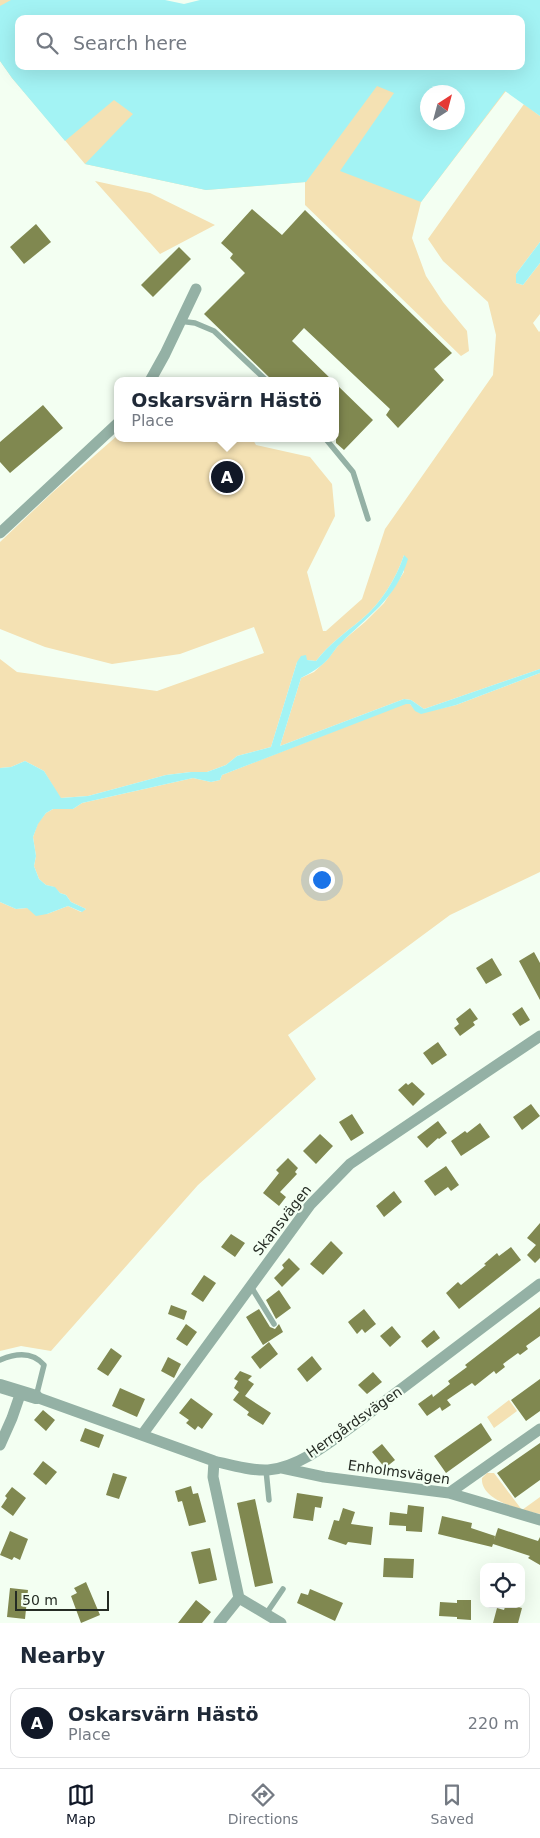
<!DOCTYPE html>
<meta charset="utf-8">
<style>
body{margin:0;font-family:"DejaVu Sans",sans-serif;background:#f2f2f3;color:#1f2937}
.controls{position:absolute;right:15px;bottom:15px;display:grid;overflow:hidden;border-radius:10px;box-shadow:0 5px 20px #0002}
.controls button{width:45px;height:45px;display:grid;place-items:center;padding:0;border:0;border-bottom:1px solid #e0e1e3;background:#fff;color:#1f2937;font:25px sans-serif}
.compass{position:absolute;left:420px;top:85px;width:45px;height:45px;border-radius:50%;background:#fff;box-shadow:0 5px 20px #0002;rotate:36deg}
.scale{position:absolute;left:15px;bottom:12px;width:94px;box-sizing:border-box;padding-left:5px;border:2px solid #252c24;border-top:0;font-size:14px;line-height:18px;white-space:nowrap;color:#252c24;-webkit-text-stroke:4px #f3fff2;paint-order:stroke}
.you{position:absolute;left:321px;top:879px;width:18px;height:18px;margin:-12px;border:4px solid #fff;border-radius:50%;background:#1a73e8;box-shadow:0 0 0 8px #1a73e833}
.badge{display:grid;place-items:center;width:32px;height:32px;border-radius:50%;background:#111827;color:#fff;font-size:16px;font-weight:700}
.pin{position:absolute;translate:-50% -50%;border:2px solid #fff;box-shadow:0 1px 5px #0006}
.popup{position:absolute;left:114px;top:377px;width:225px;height:65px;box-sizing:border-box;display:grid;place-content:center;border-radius:10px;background:#fff;filter:drop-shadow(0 1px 4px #0005);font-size:16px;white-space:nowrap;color:#747a83}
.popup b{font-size:19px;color:#1f2937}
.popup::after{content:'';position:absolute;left:50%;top:100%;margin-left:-10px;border:10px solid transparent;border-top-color:#fff}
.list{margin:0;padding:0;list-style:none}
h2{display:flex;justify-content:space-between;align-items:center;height:65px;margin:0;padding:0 20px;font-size:21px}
h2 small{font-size:16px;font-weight:400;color:#747a83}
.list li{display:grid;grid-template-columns:32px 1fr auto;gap:15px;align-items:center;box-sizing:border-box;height:70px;margin:0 10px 10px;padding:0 10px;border:1px solid #e0e1e3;border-radius:10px}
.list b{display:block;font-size:19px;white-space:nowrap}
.list p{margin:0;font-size:16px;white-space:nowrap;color:#747a83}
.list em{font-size:16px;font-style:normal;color:#747a83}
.icon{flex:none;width:28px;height:28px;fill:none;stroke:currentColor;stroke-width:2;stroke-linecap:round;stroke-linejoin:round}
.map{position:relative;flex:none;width:540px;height:1623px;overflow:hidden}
.search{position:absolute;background:#fff;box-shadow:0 5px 20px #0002;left:15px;right:15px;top:15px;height:55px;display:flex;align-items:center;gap:12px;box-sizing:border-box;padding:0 18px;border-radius:10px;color:#747a83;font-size:19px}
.sheet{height:145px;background:#fff}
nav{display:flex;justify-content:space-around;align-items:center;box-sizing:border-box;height:70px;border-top:1px solid #e0e1e3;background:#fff;font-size:14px;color:#747a83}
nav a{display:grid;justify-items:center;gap:2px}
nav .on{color:#111827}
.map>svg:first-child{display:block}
</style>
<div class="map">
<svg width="540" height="1623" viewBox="0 0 540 1623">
<rect width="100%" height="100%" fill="#f3fff2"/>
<path fill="#f4e1b3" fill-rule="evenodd" d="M 0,0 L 15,0 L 19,19 L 19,66 L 217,73 L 506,91 L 421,202 L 412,238 L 426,276 L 443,302 L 467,331 L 469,351 L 461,356 L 305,205 L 305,182 L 206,190 L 85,164 L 12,78 L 0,61 ZM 428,92 L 458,92 L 458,122 L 428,122 Z
M 524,104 L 540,116 L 540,242 L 516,274 L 516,283 L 523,285 L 540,263 L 540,314 L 533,323 L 539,332 L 540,331 L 540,669 L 424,709 L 411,700 L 404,699 L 280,746 L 301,678 L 314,672 L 327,660 L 340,643 L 365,622 L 384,603 L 404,572 L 404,555 C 396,579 381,603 362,619 C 345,633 329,644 316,661 L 307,660 L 297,662 L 271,747 L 237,756 L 226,765 L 207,772 L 191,772 L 166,775 L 88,796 L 60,798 L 44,771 L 25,761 L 11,767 L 0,768 L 0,659 L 17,672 L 157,691 L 264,653 L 254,627 L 180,654 L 112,664 L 45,647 L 0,629 L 0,542 L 53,492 L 118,435 L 118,438 L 252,438 L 256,445 L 310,457 L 332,484 L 335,516 L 307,572 L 323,631 L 326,631 L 362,599 L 385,529 L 493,375 L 496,335 L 488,302 L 443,261 L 428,239 Z
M 95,181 L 150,193 L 215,225 L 160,254 Z
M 540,673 L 540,872 L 450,915 L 288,1035 L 316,1079 L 198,1185 L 51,1351 L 21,1346 L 0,1351 L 0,902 L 16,909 L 27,908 L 47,914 L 68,906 L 81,912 L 86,909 L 71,902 L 66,895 L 60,893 L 54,887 L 46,885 L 39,879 L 34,866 L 36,856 L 33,837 L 38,823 L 46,813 L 53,809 L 73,809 L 82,803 L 193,778 L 211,782 L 220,780 L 222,775 L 406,703 L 410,704 L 415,710 L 421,713 L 456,705 Z
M 509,1400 L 517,1411 L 494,1428 L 487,1417 Z
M 487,1473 L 494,1473 L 522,1510 L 540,1497 L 540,1514 C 522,1510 480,1501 482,1478 Z"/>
<path fill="#a3f3f4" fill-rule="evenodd" d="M 11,0 L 165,0 L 184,4 L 200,0 L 540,0 L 540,116 L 505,91 L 421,202 L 340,171 L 394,93 L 377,86 L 306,182 L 206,190 L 85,164 L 133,114 L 114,100 L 65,141 L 12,78 L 0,61 L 0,6 ZM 19,19 L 521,19 L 521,66 L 19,66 ZM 458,92 L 458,122 L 428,122 L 428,92 Z
M 540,242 L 540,263 L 523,285 L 516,283 L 516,274 Z
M 404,555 L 408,559 C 396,599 368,616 341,643 C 336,647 333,653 329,658 C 321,667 311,673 301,678 L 280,746 L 404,699 L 411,700 L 424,709 L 540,669 L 540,673 L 456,705 L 421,714 L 415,711 L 410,704 L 406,704 L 222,775 L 220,780 L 211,782 L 193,778 L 82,803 L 73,809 L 53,809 L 46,813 L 38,824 L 33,837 L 36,856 L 34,866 L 39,879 L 46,885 L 55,887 L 60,893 L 66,895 L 71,902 L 86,909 L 82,912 L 68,906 L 47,914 L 36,916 L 27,908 L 16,909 L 0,902 L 0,768 L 11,767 L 25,761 L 44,771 L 61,798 L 88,796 L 166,775 L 191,772 L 207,772 L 226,765 L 237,756 L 271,747 L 297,662 L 301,656 L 306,655 L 307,660 L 316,661 C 329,644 345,633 362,619 C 381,603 396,579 404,555 Z"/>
<path fill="#808850" d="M 252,209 L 282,235 L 305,210 L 452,353 L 434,369 L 444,380 L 398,428 L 386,415 L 390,409 L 304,328 L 292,341 L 333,381 L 273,381 L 204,314 L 245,273 L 230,258 L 233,254 L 221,243 Z
M 36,224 L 51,242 L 24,264 L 10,247 Z
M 179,247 L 191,259 L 153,297 L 141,285 Z
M 336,384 L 373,420 L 344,450 L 336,443 Z
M 43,405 L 63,428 L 10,473 L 0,462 L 0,442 Z
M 534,952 L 540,963 L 540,1000 L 519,961 Z
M 492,958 L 502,975 L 486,984 L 476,968 Z
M 522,1007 L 530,1020 L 520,1026 L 512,1014 Z
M 470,1008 L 478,1019 L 473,1022 L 475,1025 L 460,1036 L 454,1028 L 459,1024 L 456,1019 Z
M 438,1042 L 447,1055 L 432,1065 L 423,1053 Z
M 412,1082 L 425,1094 L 413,1106 L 398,1090 L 406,1083 L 408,1085 Z
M 531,1104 L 540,1116 L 522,1130 L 513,1117 Z
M 352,1114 L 364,1133 L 351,1141 L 339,1122 Z
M 438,1121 L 447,1133 L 439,1139 L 438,1138 L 427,1148 L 417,1137 Z
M 480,1123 L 490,1137 L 461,1156 L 451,1141 L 465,1131 L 467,1133 Z
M 320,1134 L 333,1146 L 316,1164 L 303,1151 Z
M 288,1158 L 298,1168 L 295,1172 L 297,1174 L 280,1192 L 286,1197 L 279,1206 L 263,1193 L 279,1173 L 276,1170 Z
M 446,1166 L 459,1185 L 451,1191 L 448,1187 L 435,1196 L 424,1181 Z
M 394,1191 L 402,1202 L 384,1217 L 376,1206 Z
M 540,1223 L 540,1258 L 535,1263 L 527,1255 L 536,1245 L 527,1238 Z
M 231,1234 L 245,1243 L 235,1257 L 221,1247 Z
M 331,1241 L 343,1253 L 323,1275 L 310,1264 Z
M 511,1247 L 521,1260 L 459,1309 L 446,1293 L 458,1282 L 461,1285 L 486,1265 L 484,1264 L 497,1253 L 499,1256 Z
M 289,1258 L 300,1269 L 282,1287 L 274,1278 L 284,1268 L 282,1265 Z
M 204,1275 L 216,1283 L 203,1302 L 191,1294 Z
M 279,1290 L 291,1308 L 276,1319 L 266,1300 Z
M 171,1305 L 187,1311 L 184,1320 L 168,1314 Z
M 540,1307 L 540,1336 L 526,1346 L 528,1349 L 520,1355 L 518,1353 L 503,1364 L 505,1367 L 496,1374 L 494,1371 L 475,1386 L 472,1383 L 447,1400 L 451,1405 L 442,1411 L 440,1407 L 427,1416 L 418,1404 L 432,1394 L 433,1397 L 450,1384 L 448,1381 L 467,1367 L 465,1365 Z
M 259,1309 L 270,1327 L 275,1329 L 279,1324 L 283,1332 L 263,1345 L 246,1317 Z
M 364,1309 L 376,1324 L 365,1333 L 362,1329 L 357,1334 L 348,1322 Z
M 186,1324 L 197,1332 L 187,1346 L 176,1339 Z
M 392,1326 L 401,1337 L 390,1347 L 380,1336 Z
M 434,1330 L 440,1338 L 427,1348 L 421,1341 Z
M 269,1342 L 278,1354 L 260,1369 L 251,1357 Z
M 111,1348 L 122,1356 L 108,1376 L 97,1369 Z
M 312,1356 L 322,1369 L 307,1382 L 297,1369 Z
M 168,1357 L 181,1364 L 174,1378 L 161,1371 Z
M 240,1371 L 252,1376 L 248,1380 L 254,1384 L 245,1396 L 271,1413 L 263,1425 L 247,1415 L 249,1412 L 233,1400 L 239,1392 L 244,1396 L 234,1388 L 238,1381 L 234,1379 Z
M 373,1372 L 382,1382 L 367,1394 L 358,1385 Z
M 540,1379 L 540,1411 L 526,1421 L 511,1400 Z
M 120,1388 L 145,1399 L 137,1417 L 112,1406 Z
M 191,1398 L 213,1414 L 202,1429 L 198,1426 L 195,1430 L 186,1423 L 189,1420 L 179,1413 Z
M 43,1410 L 55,1420 L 46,1431 L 34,1420 Z
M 481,1423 L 492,1440 L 446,1473 L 434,1456 Z
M 85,1428 L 104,1435 L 99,1448 L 80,1441 Z
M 540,1443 L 540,1480 L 515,1498 L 497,1473 Z
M 382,1444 L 395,1460 L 385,1468 L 372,1452 Z
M 43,1461 L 57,1472 L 46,1485 L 33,1474 Z
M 113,1473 L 127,1477 L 119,1499 L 106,1495 Z
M 191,1486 L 193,1494 L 198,1493 L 206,1522 L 189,1526 L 182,1501 L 178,1502 L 175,1491 Z
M 12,1487 L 26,1498 L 13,1516 L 1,1507 L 7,1498 L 5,1496 Z
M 297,1493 L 323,1497 L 321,1508 L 315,1507 L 313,1521 L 293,1518 Z
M 255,1499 L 273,1583 L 255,1587 L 237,1503 Z
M 408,1505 L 424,1507 L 422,1532 L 406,1531 L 406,1526 L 389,1525 L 390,1512 L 407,1514 Z
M 343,1508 L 355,1512 L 351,1524 L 373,1527 L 371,1545 L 348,1542 L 346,1545 L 328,1539 L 334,1520 L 339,1521 Z
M 442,1516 L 472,1523 L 471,1528 L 495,1536 L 494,1540 L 498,1528 L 538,1541 L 540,1537 L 540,1565 L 528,1558 L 530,1556 L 493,1544 L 492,1547 L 438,1534 Z
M 10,1531 L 28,1539 L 20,1560 L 14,1557 L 12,1560 L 0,1555 Z
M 210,1548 L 217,1580 L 199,1584 L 191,1552 Z
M 384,1558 L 414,1559 L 413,1578 L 383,1577 Z
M 86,1582 L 100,1615 L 81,1623 L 71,1596 L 77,1593 L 74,1588 Z
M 10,1588 L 28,1590 L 25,1619 L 7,1617 Z
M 310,1589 L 343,1603 L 335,1621 L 297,1603 L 301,1593 L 308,1595 Z
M 196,1600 L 211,1612 L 202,1623 L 178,1623 Z
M 457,1600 L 471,1600 L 471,1620 L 457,1619 L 457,1617 L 439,1616 L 440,1602 L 457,1603 Z
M 506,1604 L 522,1608 L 518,1623 L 493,1623 L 497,1608 L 504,1610 Z"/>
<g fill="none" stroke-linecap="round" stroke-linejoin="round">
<path stroke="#94b1a5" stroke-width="5.5" d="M 179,321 L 195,323 L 214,331 L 267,381
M 325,438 L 353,472 L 368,519
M 250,1285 L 274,1324
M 0,1360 C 16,1353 32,1351 44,1365 L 36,1397
M 266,1470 L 269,1500
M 266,1614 L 283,1589"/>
<path stroke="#94b1a5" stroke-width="11" d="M 150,381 L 165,354 L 196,289
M 0,533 L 118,423
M 36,1397 L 214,1461 C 231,1465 251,1471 268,1470 C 297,1468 328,1444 351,1427 L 540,1284
M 142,1435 L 310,1205 L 350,1164 L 540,1036
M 0,1445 L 12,1418 L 21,1392
M 214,1461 L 213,1477 L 239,1598 L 219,1623
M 282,1468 L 324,1477 L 449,1493 L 540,1520
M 449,1493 L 540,1429
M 239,1598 L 281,1623"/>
<path stroke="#94b1a5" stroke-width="14" d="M 0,1386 L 36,1397"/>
</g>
<g text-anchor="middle" stroke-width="4.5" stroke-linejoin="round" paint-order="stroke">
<g font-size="14" fill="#252c24" stroke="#f3fff2">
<text transform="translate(282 1220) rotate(-52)" y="5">Skansvägen</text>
<text transform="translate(354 1422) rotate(-35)" y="5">Herrgårdsvägen</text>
<text transform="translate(399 1472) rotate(8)" y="5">Enholmsvägen</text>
</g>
</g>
</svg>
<div class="controls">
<button><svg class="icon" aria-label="locate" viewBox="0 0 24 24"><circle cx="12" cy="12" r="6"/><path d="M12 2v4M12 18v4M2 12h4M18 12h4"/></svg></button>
</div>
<svg class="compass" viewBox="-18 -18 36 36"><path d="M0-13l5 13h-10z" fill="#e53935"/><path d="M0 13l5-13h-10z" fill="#747a83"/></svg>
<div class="scale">50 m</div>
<div class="you"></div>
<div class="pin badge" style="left:227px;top:477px">A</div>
<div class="popup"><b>Oskarsvärn Hästö</b>Place</div>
<div class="search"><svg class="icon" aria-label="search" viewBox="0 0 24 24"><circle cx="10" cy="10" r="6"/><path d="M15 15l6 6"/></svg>Search here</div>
</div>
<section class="sheet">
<h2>Nearby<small></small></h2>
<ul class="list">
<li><span class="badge">A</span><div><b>Oskarsvärn Hästö</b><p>Place</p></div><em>220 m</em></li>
</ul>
</section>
<nav>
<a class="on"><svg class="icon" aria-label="map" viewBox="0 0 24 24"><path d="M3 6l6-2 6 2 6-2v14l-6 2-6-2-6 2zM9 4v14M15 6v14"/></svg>Map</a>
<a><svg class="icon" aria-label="directions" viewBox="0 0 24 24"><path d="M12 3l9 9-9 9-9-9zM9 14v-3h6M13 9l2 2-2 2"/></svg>Directions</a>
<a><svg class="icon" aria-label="saved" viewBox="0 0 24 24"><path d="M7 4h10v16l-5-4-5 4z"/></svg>Saved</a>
</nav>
